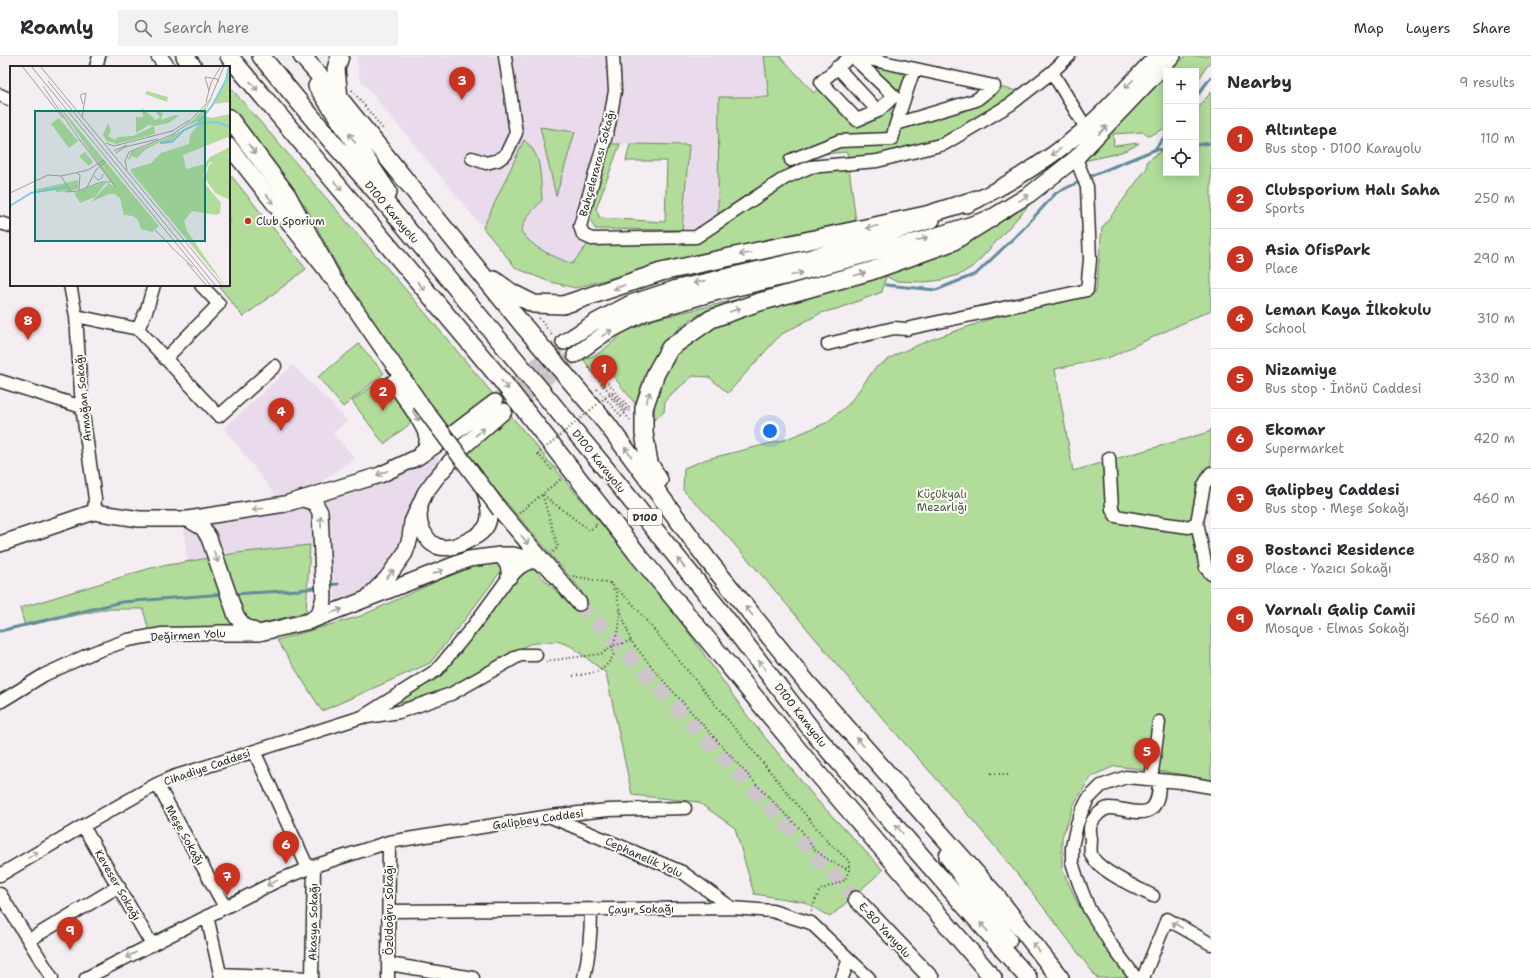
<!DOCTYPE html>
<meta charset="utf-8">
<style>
body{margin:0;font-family:"Shantell Sans",sans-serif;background:#f2f2f3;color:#2b2b33}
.controls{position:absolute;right:12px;top:12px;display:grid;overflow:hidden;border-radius:0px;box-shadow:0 2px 10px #0003}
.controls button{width:36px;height:36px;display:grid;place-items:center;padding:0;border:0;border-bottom:1px solid #e1e1e2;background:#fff;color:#2b2b33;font:20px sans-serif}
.you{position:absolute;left:770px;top:375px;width:14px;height:14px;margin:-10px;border:3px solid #fff;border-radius:50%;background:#1a73e8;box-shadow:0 0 0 6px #1a73e833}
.badge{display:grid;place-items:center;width:26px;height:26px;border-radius:50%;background:#c8321e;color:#fff;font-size:13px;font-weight:700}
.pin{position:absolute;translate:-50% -33px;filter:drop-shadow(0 1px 2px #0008)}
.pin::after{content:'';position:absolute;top:21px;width:14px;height:12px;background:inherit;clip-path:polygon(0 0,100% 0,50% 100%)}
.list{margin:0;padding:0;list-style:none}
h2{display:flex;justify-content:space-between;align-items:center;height:52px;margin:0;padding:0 16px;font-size:17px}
h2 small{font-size:13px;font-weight:400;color:#7c7c81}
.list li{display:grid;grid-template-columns:26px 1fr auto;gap:12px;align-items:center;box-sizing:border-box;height:60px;padding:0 16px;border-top:1px solid #e1e1e2}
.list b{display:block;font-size:15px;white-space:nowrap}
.list p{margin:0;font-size:13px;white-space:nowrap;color:#7c7c81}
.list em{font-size:13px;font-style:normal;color:#7c7c81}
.icon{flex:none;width:22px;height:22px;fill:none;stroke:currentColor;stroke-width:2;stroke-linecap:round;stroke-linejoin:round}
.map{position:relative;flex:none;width:1211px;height:922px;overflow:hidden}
header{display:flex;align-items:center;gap:24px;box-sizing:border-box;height:56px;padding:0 20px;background:#fff;border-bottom:1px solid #e1e1e2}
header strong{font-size:19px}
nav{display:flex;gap:22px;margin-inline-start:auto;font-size:14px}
.search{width:280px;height:36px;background:#f2f2f3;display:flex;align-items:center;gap:10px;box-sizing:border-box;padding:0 14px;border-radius:0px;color:#7c7c81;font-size:15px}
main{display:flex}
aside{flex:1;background:#fff}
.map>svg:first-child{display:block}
</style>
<header>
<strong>Roamly</strong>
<div class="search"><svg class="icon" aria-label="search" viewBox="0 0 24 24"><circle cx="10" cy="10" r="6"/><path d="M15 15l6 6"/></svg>Search here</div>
<nav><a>Map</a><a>Layers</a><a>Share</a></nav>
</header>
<main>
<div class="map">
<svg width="1211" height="922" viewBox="0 0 1211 922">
<rect width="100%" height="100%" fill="#f4edf2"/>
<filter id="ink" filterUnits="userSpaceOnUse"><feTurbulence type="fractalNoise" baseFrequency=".025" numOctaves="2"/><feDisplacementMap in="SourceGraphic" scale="8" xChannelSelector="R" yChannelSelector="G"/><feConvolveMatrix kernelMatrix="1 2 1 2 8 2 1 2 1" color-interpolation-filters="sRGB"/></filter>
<g filter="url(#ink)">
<path fill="#e9dbec" d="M 357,0 L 606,0 L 608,36 L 580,169 L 595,183 L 572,208 L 548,198 L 527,183 L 521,175 L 527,161 L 542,144 L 540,112 L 524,84 L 483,172 L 359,22 Z
M 617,0 L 764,0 L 769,41 L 719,41 L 718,158 L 697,172 L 682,174 L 689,89 L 610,88 L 610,80 Z
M 293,309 L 347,364 L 333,378 L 355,402 L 306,436 L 276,440 L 224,372 Z
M 435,398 L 441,408 L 404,471 L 389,510 L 361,538 L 335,550 L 334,523 L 327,485 L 310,489 L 237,497 L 187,506 L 184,471 L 222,463 L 327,445 L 387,423 Z"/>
<path fill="#b1dc9a" stroke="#6e8462" d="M 764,0 L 780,0 L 814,37 L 821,29 L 857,64 L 893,40 L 852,0 L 910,15 L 896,68 L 976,44 L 994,30 L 1027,37 L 944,88 L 848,104 L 856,166 L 699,198 L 575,232 L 547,225 L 516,212 L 483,172 L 524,84 C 543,99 540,121 542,144 L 527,161 L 521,175 C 533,193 553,200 572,208 L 592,183 L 696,181 L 810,111 L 848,104 L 847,96 L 809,99 L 718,158 L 719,41 L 769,41 Z
M 1185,0 L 1211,0 L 1211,4 L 1196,27 L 1196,15 L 1171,15 Z
M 1166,20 L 1166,72 L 1149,80 L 1144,76 L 1113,78 L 1114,90 L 1139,87 C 1126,98 1099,101 1084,105 Z
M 229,30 L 406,234 L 644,519 L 681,566 L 749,662 L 817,744 L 883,814 L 830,861 L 804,846 L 754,838 L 735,772 L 698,746 L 632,739 L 606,617 L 571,590 L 557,585 L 529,588 L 450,634 L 401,647 L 399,642 L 439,620 L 524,514 L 535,514 L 569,548 L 582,535 L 465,398 L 393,297 L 346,226 L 306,151 L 229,53 Z
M 1211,36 L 1211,254 L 1108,302 L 1055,313 L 1073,415 L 1209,376 L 1211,373 L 1211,408 L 1204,418 L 1192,457 L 1196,487 L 1211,519 L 1211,724 L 1181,718 L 1115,710 L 1092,720 L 1075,746 L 1062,781 L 1062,813 L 1079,850 L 1128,922 L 1097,922 C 1061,874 1025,826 986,780 C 947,733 905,689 865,642 C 806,572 748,499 683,434 L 684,412 L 707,403 L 784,384 L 826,367 L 849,348 L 875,312 L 897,298 L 930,284 L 1013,255 L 1081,241 L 1096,236 L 1102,172 L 1147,112 L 1147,105 L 1166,92 L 1166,117 L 1196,117 L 1196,55 Z
M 540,71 L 575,76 L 556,140 Z
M 610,88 L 620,88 L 596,153 L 600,162 L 665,166 L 667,105 L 626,105 L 630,88 L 689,89 L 682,174 L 595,173 L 589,161 Z
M 229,117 L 306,213 L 243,261 L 218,229 L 229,229 Z
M 1047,133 L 1029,149 L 975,209 L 961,218 L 942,224 L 925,226 L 895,225 L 886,220 L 882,236 L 840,252 L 821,257 L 780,279 L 728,337 L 709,321 L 693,320 L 671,338 L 665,345 L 664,356 L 654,364 L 655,340 L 668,311 L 681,293 L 705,274 L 733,263 L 818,235 Z
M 772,235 C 751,241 723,247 704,256 C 667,273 643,311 637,350 L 601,305 L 592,311 L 606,329 L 603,331 L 584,304 L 601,296 L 623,277 L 655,263 Z
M 359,288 L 384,317 L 343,351 L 318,321 Z
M 383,322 L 415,364 L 384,388 L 352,345 Z
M 310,489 L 306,556 L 248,571 L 149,575 L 143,553 L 106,553 L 25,570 L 20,552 L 151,512 L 237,497 Z
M 496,503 L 504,511 L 469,558 L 430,607 L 322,655 L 277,584 L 361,560 L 468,511 Z"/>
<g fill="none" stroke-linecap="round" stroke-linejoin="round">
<path stroke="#608c99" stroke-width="3" d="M 1196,41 L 1211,21
M 1196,89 L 1211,87
M 1155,93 L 1166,79
M 1086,122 L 1154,94 L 1166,93
M 886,229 L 936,234 L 976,218 L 1021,175 L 1056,137 L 1081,125
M 327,529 L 338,528
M 234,538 L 299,534 L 320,531
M 0,575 L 122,546 L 224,538"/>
<path stroke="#ccc6ca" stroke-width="15" stroke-dasharray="15 8" stroke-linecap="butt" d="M 495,346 L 564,286
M 504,355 L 575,299
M 579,547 L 856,843"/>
<defs>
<path id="minor" d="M 613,0 L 615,35 L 609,69 L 580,170 L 583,179 L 592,183 L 696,181 L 785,122 L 810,111 L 877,105 L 944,88 L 1011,48 L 1052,16
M 851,0 L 821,26 L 857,64 L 878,55 L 894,40 L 852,0
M 855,0 L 994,30
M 1069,0 L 1052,16 L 1086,72
M 96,11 L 99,0
M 837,11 L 878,55
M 914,13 L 896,68 L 976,44 L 994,30
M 0,39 L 11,44
M 472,102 L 486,107 L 498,104 L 506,98 L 516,77 L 505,0
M 791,104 L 839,85 L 892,83 L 896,68
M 0,167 L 11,170
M 70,229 L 76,260 L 82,351 L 95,443 L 94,456
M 76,260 L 138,273 L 219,360 L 275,310
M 138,273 L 147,253 L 154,229
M 828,288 L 894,272 L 906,273 L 1087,234 L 1090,204 L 1087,131 L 1076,102
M 165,303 L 219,248 L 201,229
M 0,325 L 82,351
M 1109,402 L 1112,453 L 1116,460 L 1151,466 L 1189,471 L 1197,466
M 1211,417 L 1204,429 L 1197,466 L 1206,512 L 1211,518
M 0,646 L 44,619 L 92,597 L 128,584 L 162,578 L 218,577
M 367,661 L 399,656 L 451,638 L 520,599 L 536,599
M 254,695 L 308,812
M 1151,723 L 1159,666
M 157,728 L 225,851
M 551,761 L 682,816 L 732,852
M 83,770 L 152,889
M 0,819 L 83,770 L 157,728 L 173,721 L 362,661 L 437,614 L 474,569 L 509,521
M 0,838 L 52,922
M 1153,840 C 1139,833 1095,813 1091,798 C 1090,794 1091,787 1091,783 C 1090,778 1089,772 1091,768 C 1094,761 1102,753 1109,752 C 1120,751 1141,761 1151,753 C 1159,746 1159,733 1159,724
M 390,855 L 732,852 L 772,855 L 811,867 L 869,922
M 207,860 L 221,922
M 29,884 L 119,830
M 389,908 L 473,922
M 220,918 L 308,922
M 86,922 L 277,825 L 314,810 L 389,786 L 550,760 L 608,754 L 685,752
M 312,922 L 314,810
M 388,922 L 389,786
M 584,922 C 589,900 591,877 591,854
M 842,922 L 849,903
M 1136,922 L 1112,890 L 1089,853 L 1078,825 L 1072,806 L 1072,791 L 1077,768 L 1082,755 L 1088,743 L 1101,730 L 1126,721 L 1181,726 L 1211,731
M 1143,922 L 1167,863 L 1211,888"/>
<path id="major" d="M 159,0 L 167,11
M 229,90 L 345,238 L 420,347
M 967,149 C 1009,128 1050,104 1086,72 C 1111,50 1133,24 1157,0
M 564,286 L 595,266 L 631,247 L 677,232 L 812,201 L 932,164
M 575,299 L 607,276 L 644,257 L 710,238 L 784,221 L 925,183 L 991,162 L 1030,138 L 1076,102 L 1173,0
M 394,326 C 402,339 426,369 427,382 C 428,389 425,394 420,399
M 303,443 L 315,447 L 320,456 L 324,542 L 319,558 L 310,565
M 420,453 C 418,462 419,469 424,477 C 434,498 453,493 471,483 C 477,480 484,475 487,469 C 492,458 487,444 484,433
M 500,454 L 579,547
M 188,463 L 203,472 L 209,482 L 236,560 L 244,570 L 259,577
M 0,488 L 94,456 L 139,463 L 188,463 L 285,448 L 380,419 L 418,401 L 454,377 L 495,346
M 500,499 C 507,506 510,510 509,521 C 516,512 522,507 533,504
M 369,540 L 387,522 L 405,497 L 410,482 L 412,466 L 425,437 L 436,422 L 464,390 L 504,355
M 218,577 L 259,577 L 310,565 L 469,503 L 500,499 L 513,499 L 533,504 L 547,510
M 856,843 L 931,922"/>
<path id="highway" d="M 185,0 L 193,11
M 229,0 L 502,325 L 639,500 L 813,712 L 993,922
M 261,0 L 334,88 L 384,145 L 601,407 L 717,551 L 818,682 L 1028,922
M 302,0 L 339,42 L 522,268 L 607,368 L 707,503 L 808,628 L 996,840 L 1060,922
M 317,30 L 388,136
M 339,42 L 336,13 L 340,0
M 229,62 L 287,139 L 331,220
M 494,224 L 512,237 L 534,248 L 563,249 L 661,216 L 926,159 L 977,143
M 659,424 L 649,407 L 644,377 L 644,352 L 656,317 L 670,292 L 711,263 L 756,247 L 871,215 L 952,186 L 991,162
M 948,800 L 1008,884"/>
</defs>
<use href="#minor" stroke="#2b2b2b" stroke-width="15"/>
<use href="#major" stroke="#2b2b2b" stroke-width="18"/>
<use href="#highway" stroke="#2b2b2b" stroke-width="20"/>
<path stroke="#2b2b2b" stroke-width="2" stroke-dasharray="1 3" stroke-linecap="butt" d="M 352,34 L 383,73
M 539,262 L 553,281
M 597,333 L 621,360 L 626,356 L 589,312 L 593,309 L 630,353 L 628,355 L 612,336
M 609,339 L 630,364
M 541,395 L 538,398 L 551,413 L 554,414
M 519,457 L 562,422
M 553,496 L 558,491 L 542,438 L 589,474 L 597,470 L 594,466
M 610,527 L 632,547 L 827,785 L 849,805 L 849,814 L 845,824 L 820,834 L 812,852 L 811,857
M 620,553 L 631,585 L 660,621 L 755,727 L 802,775 L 814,793 L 827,803 L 849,814
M 546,605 L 601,598 L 612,590 L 619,573 L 620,553 L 616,537 L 610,527 L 573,520
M 573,620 C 594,616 603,619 614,598 L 612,590 L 631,585
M 991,717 L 1008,719"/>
<use href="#minor" stroke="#fdfcf7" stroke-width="12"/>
<use href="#major" stroke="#fdfcf7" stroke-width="15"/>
<use href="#highway" stroke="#fdfcf7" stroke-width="17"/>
<defs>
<path id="major-bridge" d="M 420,347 L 500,454"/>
</defs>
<use href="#major-bridge" stroke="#2b2b2b" stroke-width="18" stroke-linecap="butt"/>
<path stroke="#2b2b2b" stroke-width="2" stroke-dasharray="1 3" stroke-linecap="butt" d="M 544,393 L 612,336"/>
<use href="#major-bridge" stroke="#fdfcf7" stroke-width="15"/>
</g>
<defs><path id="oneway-shaft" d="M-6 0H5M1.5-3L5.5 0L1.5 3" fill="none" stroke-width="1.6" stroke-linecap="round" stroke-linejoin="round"/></defs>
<g stroke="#9e9e9b">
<use href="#oneway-shaft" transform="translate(1129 28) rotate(134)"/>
<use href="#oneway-shaft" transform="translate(254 30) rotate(50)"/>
<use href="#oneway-shaft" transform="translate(1103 74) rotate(-46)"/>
<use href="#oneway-shaft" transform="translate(352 82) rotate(-124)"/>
<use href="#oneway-shaft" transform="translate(252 93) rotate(53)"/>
<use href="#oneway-shaft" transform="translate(1056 96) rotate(144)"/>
<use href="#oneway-shaft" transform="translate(338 130) rotate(50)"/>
<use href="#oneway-shaft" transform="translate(1024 142) rotate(-31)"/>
<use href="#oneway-shaft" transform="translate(270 143) rotate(52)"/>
<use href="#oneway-shaft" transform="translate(872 171) rotate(168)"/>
<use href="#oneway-shaft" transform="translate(922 183) rotate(-16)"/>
<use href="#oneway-shaft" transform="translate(745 198) rotate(168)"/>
<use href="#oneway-shaft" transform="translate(797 218) rotate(-15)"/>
<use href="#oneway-shaft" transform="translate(860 218) rotate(-16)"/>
<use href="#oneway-shaft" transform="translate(699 226) rotate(167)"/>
<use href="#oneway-shaft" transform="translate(421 230) rotate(50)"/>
<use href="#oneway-shaft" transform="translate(619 231) rotate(160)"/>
<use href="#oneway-shaft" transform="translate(735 254) rotate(-19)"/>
<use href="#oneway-shaft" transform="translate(607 277) rotate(-32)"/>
<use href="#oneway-shaft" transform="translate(505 329) rotate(51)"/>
<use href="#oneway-shaft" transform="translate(648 341) rotate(-71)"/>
<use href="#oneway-shaft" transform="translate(416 360) rotate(57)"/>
<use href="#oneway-shaft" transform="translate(480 376) rotate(-41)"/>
<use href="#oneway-shaft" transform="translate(628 396) rotate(-126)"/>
<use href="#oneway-shaft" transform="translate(382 417) rotate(157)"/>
<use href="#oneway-shaft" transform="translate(258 453) rotate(172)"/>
<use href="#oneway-shaft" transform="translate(321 466) rotate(-92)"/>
<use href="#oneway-shaft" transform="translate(525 484) rotate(50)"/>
<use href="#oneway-shaft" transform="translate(216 501) rotate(71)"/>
<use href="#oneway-shaft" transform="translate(681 507) rotate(-129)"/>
<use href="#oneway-shaft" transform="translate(438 516) rotate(-21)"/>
<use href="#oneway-shaft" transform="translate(390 518) rotate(-50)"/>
<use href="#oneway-shaft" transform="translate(337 555) rotate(-20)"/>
<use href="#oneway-shaft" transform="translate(749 555) rotate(-129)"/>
<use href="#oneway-shaft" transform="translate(762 609) rotate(-128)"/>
<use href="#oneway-shaft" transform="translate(860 686) rotate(-132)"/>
<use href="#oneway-shaft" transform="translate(899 773) rotate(-131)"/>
<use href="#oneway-shaft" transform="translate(33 799) rotate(-31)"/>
<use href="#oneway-shaft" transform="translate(272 827) rotate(154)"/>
<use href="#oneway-shaft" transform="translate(1177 869) rotate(-150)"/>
<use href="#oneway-shaft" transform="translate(984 871) rotate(-131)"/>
<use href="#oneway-shaft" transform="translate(1036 891) rotate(-128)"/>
<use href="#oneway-shaft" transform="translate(131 899) rotate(153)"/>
</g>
</g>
<circle fill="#c8321e" stroke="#fdfcf7" stroke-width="1.5" cx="248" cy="165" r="4"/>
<g text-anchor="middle" stroke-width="4" stroke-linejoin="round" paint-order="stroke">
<rect fill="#fdfcf7" stroke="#6a6a68" stroke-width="1" x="628" y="453" width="34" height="16" rx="3"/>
<g font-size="10" font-weight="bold" fill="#2b2b2b">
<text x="645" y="465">D100</text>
</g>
<g font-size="11" fill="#2b2b2b" stroke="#fdfcf7">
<text transform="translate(597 107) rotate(-75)" y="4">Bahçelerarası Sokağı</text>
<text transform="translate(392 156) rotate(50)" y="4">D100 Karayolu</text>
<text transform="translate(83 342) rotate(-96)" y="4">Armağan Sokağı</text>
<text transform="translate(599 405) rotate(51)" y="4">D100 Karayolu</text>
<text transform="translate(188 579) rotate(-3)" y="4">Değirmen Yolu</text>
<text transform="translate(801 659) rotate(52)" y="4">D100 Karayolu</text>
<text transform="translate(207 711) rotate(-19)" y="4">Cihadiye Caddesi</text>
<text transform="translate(538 763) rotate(-8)" y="4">Galipbey Caddesi</text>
<text transform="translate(185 779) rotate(61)" y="4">Meşe Sokağı</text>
<text transform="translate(644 801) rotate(24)" y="4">Cephanelik Yolu</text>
<text transform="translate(118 829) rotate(60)" y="4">Keveser Sokağı</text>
<text transform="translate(641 853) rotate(-1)" y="4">Çayır Sokağı</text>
<text transform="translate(389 854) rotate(-90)" y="4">Özüdoğru Sokağı</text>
<text transform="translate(313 866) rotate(-89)" y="4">Akasya Sokağı</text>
<text transform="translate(885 874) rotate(47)" y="4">E-80 Yanyolu</text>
</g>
<g font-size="11" fill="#2b2b2b" stroke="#fdfcf7" text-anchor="start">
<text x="256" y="169">Club Sporium</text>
</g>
<g font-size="11" fill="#4c5747" stroke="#fdfcf7">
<text x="942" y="442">Küçükyalı<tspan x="942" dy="13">Mezarlığı</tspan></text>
</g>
</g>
<g transform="translate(10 10)">
<rect width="220" height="220" fill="#f4edf2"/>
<path d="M 220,0 L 220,36 L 203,38 L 216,15 ZM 137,25 L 158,31 L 157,36 L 135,28 ZM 203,31 L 189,55 L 177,60 L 192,45 ZM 46,36 L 149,160 L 142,166 L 131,163 L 128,154 L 123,150 L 114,149 L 110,132 L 105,128 L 99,128 L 81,136 L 99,117 L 105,122 ZM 132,42 L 146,54 L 150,51 L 145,45 L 153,47 L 151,54 L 165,49 L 169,50 L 158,57 L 144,60 L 145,68 L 106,78 L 97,75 L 93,69 L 98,57 L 101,65 L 98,70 L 105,74 L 108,71 L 123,70 L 144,60 L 139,59 L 126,67 L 126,51 L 133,51 ZM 220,48 L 220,74 L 218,71 L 173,89 L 176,103 L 195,98 L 200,91 L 220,81 L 220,88 L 199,97 L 193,109 L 196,119 L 211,137 L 210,147 L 207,149 L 182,145 L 174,155 L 177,165 L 215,220 L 121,106 L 121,103 L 141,97 L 151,87 L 179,78 L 180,69 L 195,50 L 201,52 ZM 49,52 L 68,75 L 59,82 L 41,58 ZM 172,64 L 160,76 L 150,76 L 135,84 L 127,92 L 122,90 L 117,96 L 121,86 L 158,72 ZM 75,86 L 83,96 L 79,100 L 69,90 ZM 220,89 L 220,134 L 205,127 L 195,112 L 199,99 L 206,93 ZM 68,114 L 68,123 L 59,125 L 46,126 L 45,123 L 28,125 L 27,123 ZM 91,117 L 96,117 L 85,131 L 70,137 L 64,127 Z" fill="#b1dc9a"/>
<path fill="none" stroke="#83cce3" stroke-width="2" d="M 188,57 L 202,40 L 216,14 L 219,0M 150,77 L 162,76 L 174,64 L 187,58 L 206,56 L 220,61M 0,140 L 21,127 L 56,121"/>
<path fill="none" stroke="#a49fa2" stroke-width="1" d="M 12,0 L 53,52M 21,0 L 201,220M 30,0 L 212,220M 195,11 L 199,25M 195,11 L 207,13 L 209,16M 38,15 L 206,220M 33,20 L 71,76M 196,36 L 201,17 L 211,0M 72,51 L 76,27 L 70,29 L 73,38M 161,66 L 179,54M 163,68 L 176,59 L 200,34 L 214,0M 70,74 L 106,122M 96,77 L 104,80 L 162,65M 104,85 L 117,79M 106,87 L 115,81 L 148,73M 117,104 L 115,95 L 119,86 L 164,68M 67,107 L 70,109 L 69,124M 51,110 L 61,126M 84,110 L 88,114 L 92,112 L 93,108M 77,121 L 86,104 L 96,95M 55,126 L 68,125 L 91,116 L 100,116M 0,127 L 38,109 L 51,110 L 78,104 L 94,94M 145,164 L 161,180M 160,180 L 183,201M 177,197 L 197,220"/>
<path fill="#0f766e" fill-opacity="0.15" stroke="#0f766e" stroke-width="2" d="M 25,45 L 195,45 L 195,175 L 25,175 Z"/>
<rect width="220" height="220" fill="none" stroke="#2b2b2b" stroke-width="2"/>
</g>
</svg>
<div class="controls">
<button>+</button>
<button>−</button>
<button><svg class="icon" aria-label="locate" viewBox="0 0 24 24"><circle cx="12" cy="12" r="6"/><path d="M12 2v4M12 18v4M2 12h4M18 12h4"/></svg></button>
</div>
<div class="you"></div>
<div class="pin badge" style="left:604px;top:332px">1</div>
<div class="pin badge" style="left:383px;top:355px">2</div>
<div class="pin badge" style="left:462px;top:44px">3</div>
<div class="pin badge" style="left:281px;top:375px">4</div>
<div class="pin badge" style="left:1147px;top:715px">5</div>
<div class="pin badge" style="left:286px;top:808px">6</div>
<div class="pin badge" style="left:227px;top:840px">7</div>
<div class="pin badge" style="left:28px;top:284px">8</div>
<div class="pin badge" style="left:70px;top:894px">9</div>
</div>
<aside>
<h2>Nearby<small>9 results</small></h2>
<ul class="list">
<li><span class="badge">1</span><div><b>Altıntepe</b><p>Bus stop · D100 Karayolu</p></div><em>110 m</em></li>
<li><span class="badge">2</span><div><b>Clubsporium Halı Saha</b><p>Sports</p></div><em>250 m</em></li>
<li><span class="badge">3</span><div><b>Asia OfisPark</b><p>Place</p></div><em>290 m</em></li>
<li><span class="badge">4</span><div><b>Leman Kaya İlkokulu</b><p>School</p></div><em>310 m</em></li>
<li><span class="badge">5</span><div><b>Nizamiye</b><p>Bus stop · İnönü Caddesi</p></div><em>330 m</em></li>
<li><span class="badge">6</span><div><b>Ekomar</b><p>Supermarket</p></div><em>420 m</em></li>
<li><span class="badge">7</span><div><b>Galipbey Caddesi</b><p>Bus stop · Meşe Sokağı</p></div><em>460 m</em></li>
<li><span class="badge">8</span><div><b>Bostanci Residence</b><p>Place · Yazıcı Sokağı</p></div><em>480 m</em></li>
<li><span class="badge">9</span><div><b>Varnalı Galip Camii</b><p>Mosque · Elmas Sokağı</p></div><em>560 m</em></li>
</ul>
</aside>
</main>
